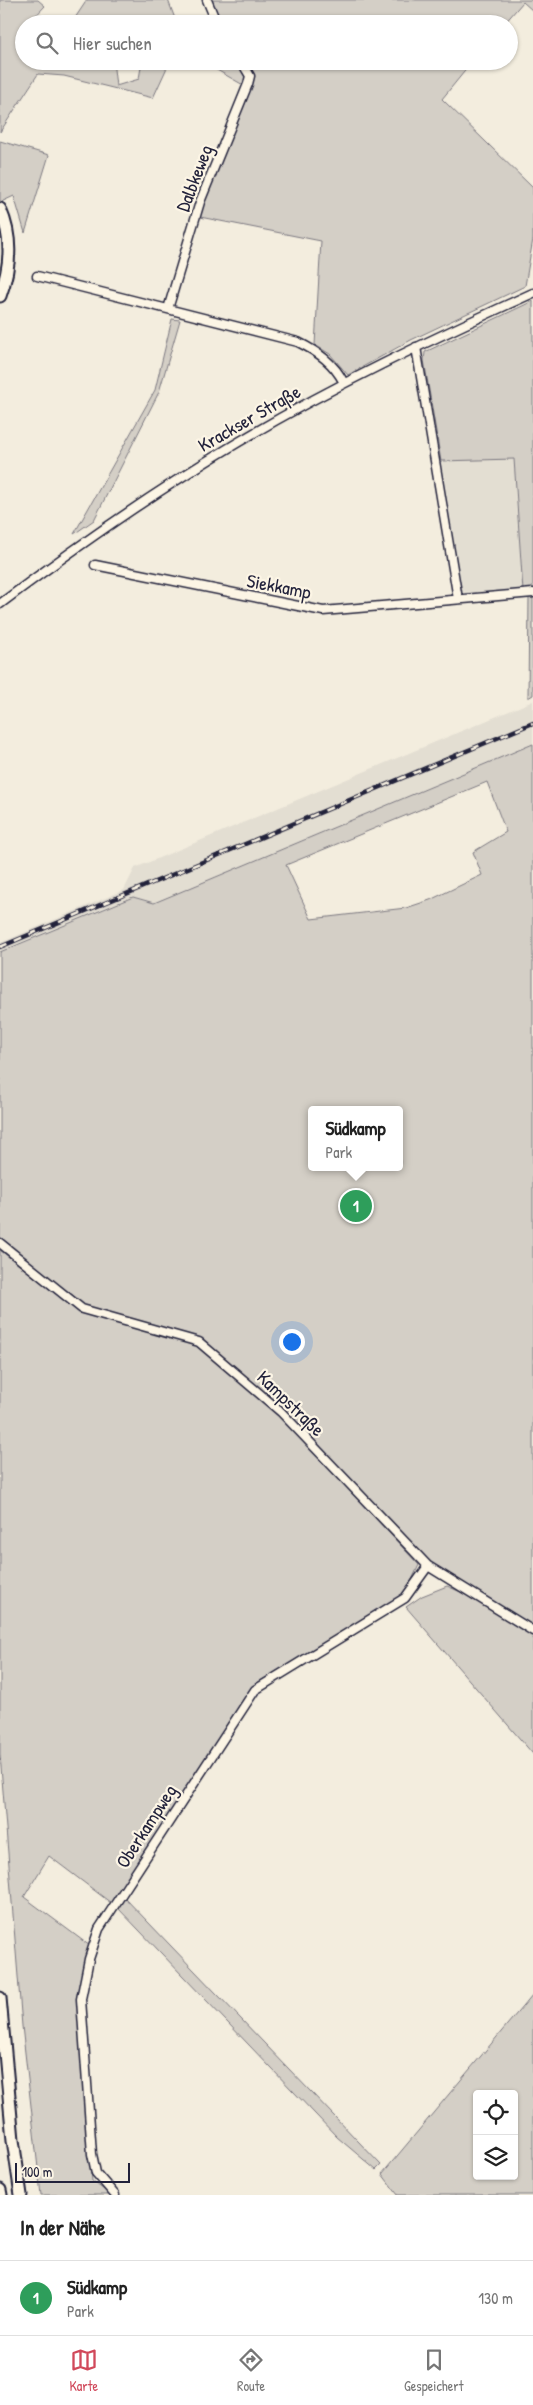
<!DOCTYPE html>
<html lang="de">
<meta charset="utf-8">
<style>
body{margin:0;font-family:"Patrick Hand",sans-serif;background:#f2f2f2;color:#222}
.controls{position:absolute;right:15px;bottom:15px;display:grid;overflow:hidden;border-radius:5px;box-shadow:0 1px 4px #0004}
.controls button{width:45px;height:45px;display:grid;place-items:center;padding:0;border:0;border-bottom:1px solid #e0e0e0;background:#fff;color:#222;font:25px sans-serif}
.scale{position:absolute;left:15px;bottom:12px;width:115px;box-sizing:border-box;padding-left:5px;border:2px solid #22223b;border-top:0;font-size:14px;line-height:18px;white-space:nowrap;color:#22223b;-webkit-text-stroke:4px #fcf5e5;paint-order:stroke}
.you{position:absolute;left:291px;top:1341px;width:18px;height:18px;margin:-12px;border:4px solid #fff;border-radius:50%;background:#1a73e8;box-shadow:0 0 0 8px #1a73e833}
.badge{display:grid;place-items:center;width:32px;height:32px;border-radius:50%;background:#d1495b;color:#fff;font-size:16px;font-weight:700}
.pin{position:absolute;translate:-50% -50%;border:2px solid #fff;box-shadow:0 1px 5px #0006}
.popup{position:absolute;left:308px;top:1106px;width:95px;height:65px;box-sizing:border-box;display:grid;place-content:center;border-radius:5px;background:#fff;filter:drop-shadow(0 1px 4px #0005);font-size:16px;white-space:nowrap;color:#767676}
.popup b{font-size:19px;color:#222}
.popup::after{content:'';position:absolute;left:50%;top:100%;margin-left:-10px;border:10px solid transparent;border-top-color:#fff}
.list{margin:0;padding:0;list-style:none}
h2{display:flex;justify-content:space-between;align-items:center;height:65px;margin:0;padding:0 20px;font-size:21px}
h2 small{font-size:16px;font-weight:400;color:#767676}
.list li{display:grid;grid-template-columns:32px 1fr auto;gap:15px;align-items:center;box-sizing:border-box;height:75px;padding:0 20px;border-top:1px solid #e0e0e0}
.list b{display:block;font-size:19px;white-space:nowrap}
.list p{margin:0;font-size:16px;white-space:nowrap;color:#767676}
.list em{font-size:16px;font-style:normal;color:#767676}
.icon{flex:none;width:28px;height:28px;fill:none;stroke:currentColor;stroke-width:2;stroke-linecap:round;stroke-linejoin:round}
.map{position:relative;flex:none;width:533px;height:2195px;overflow:hidden}
.search{position:absolute;background:#fff;box-shadow:0 1px 4px #0004;left:15px;right:15px;top:15px;height:55px;display:flex;align-items:center;gap:12px;box-sizing:border-box;padding:0 18px;border-radius:28px;color:#767676;font-size:19px}
.sheet{height:140px;background:#fff}
nav{display:flex;justify-content:space-around;align-items:center;box-sizing:border-box;height:70px;border-top:1px solid #e0e0e0;background:#fff;font-size:14px;color:#767676}
nav a{display:grid;justify-items:center;gap:2px}
nav .on{color:#d1495b}
.map>svg:first-child{display:block}
</style>
<div class="map">
<svg width="533" height="2195" viewBox="0 0 533 2195">
<rect width="100%" height="100%" fill="#f3edde"/>
<filter id="ink" filterUnits="userSpaceOnUse"><feTurbulence type="fractalNoise" baseFrequency=".02" numOctaves="2"/><feDisplacementMap in="SourceGraphic" scale="10" xChannelSelector="R" yChannelSelector="G"/><feConvolveMatrix kernelMatrix="1 2 1 2 8 2 1 2 1" color-interpolation-filters="sRGB"/></filter>
<g filter="url(#ink)">
<path fill="#e3ded2" d="M 514,458 L 523,591 L 466,594 L 462,591 L 441,461 Z
M 533,701 L 533,744 L 154,903 L 133,897 L 0,952 L 0,943 L 124,890 L 135,868 Z"/>
<path fill="#d4cfc6" stroke="#7b7880" fill-rule="evenodd" d="M 0,0 L 38,0 L 45,6 L 28,24 L 24,24 L 21,32 L 24,35 L 24,61 L 113,61 L 116,86 L 139,79 L 142,61 L 170,61 L 153,98 L 64,76 L 38,74 L 0,132 Z
M 87,0 L 168,0 L 177,24 L 71,24 Z
M 210,0 L 533,0 L 533,11 L 523,2 L 504,24 L 221,24 Z
M 201,61 L 239,61 L 247,76 L 245,86 Z
M 245,61 L 473,61 L 442,99 L 533,188 L 533,239 L 525,286 L 411,340 L 348,375 L 330,354 L 315,345 L 321,241 L 200,217 L 205,199 L 252,80 L 253,72 Z
M 0,141 L 49,155 L 25,233 L 14,196 L 1,202 L 0,200 Z
M 533,301 L 533,590 L 523,591 L 514,459 L 441,461 L 424,360 L 425,352 Z
M 172,319 L 180,320 L 159,392 L 94,520 L 74,534 L 155,390 Z
M 529,596 L 533,596 L 533,695 L 528,698 Z
M 533,744 L 533,1627 L 423,1559 L 359,1490 L 352,1480 L 283,1408 L 200,1339 L 83,1306 L 49,1281 L 0,1239 L 0,952 L 133,897 L 154,903 ZM 487,782 L 506,832 L 473,852 L 482,875 L 430,900 L 406,908 L 311,919 L 286,865 ZM 312,1110 L 400,1110 L 400,1167 L 312,1167 Z
M 0,1250 L 79,1312 L 197,1345 L 276,1412 L 419,1565 L 405,1594 L 252,1686 L 111,1903 L 49,1856 L 24,1897 L 90,1946 L 77,1999 L 92,2181 L 111,2195 L 41,2195 L 22,2026 L 0,1754 Z
M 447,1586 L 470,1596 L 533,1635 L 533,1754 L 406,1607 L 422,1596 Z
M 124,1897 L 381,2165 L 376,2170 L 337,2137 L 117,1907 Z
M 533,1994 L 533,2195 L 398,2195 L 382,2174 ZM 477,2094 L 514,2094 L 514,2176 L 477,2176 Z"/>
<g fill="none" stroke-linecap="round" stroke-linejoin="round">
<defs>
<path id="minor" d="M 207,0 L 217,24
M 37,276 L 298,342 C 318,352 334,363 344,383
M 168,309 L 200,202 L 248,84 L 250,76 L 241,61
M 416,347 L 458,599
M 95,565 L 323,611 L 533,593
M 0,604 C 76,547 154,492 237,443 C 332,386 432,339 533,293
M 0,1243 L 82,1309 L 199,1342 L 281,1412 L 428,1566 L 533,1631
M 115,2195 L 96,2173 L 92,2154 L 81,1999 L 89,1959 L 99,1929 L 255,1690 L 405,1598 L 428,1566"/>
<path id="highway" d="M 0,209 C 13,238 11,266 0,296
M 0,1998 L 13,2140 L 21,2195
M 0,2190 L 1,2195"/>
</defs>
<use href="#minor" stroke="#22223b" stroke-width="11"/>
<use href="#highway" stroke="#22223b" stroke-width="15"/>
<use href="#minor" stroke="#fcf5e5" stroke-width="8"/>
<use href="#highway" stroke="#fcf5e5" stroke-width="11"/>
<defs>
<path id="rail" d="M 0,947 L 533,723"/>
</defs>
<use href="#rail" stroke="#22223b" stroke-width="4.5"/>
<use href="#rail" stroke="#fcf5e5" stroke-width="2.5" stroke-dasharray="8" stroke-linecap="butt"/>
</g>
</g>
<g text-anchor="middle" stroke-width="4.5" stroke-linejoin="round" paint-order="stroke">
<g font-size="19" fill="#22223b" stroke="#fcf5e5">
<text transform="translate(194 178) rotate(-69)" y="7">Dalbkeweg</text>
<text transform="translate(249 418) rotate(-30)" y="7">Krackser Straße</text>
<text transform="translate(279 586) rotate(11)" y="7">Siekkamp</text>
<text transform="translate(291 1403) rotate(44)" y="7">Kampstraße</text>
<text transform="translate(146 1826) rotate(-57)" y="7">Oberkampweg</text>
</g>
</g>
</svg>
<div class="controls">
<button><svg class="icon" aria-label="locate" viewBox="0 0 24 24"><circle cx="12" cy="12" r="6"/><path d="M12 2v4M12 18v4M2 12h4M18 12h4"/></svg></button>
<button><svg class="icon" aria-label="layers" viewBox="0 0 24 24"><path d="M12 4l9 5-9 5-9-5zM3 14l9 5 9-5"/></svg></button>
</div>
<div class="scale">100 m</div>
<div class="you"></div>
<div class="pin badge" style="left:356px;top:1206px;background:#2e9e5b">1</div>
<div class="popup"><b>Südkamp</b>Park</div>
<div class="search"><svg class="icon" aria-label="search" viewBox="0 0 24 24"><circle cx="10" cy="10" r="6"/><path d="M15 15l6 6"/></svg>Hier suchen</div>
</div>
<section class="sheet">
<h2>In der Nähe<small></small></h2>
<ul class="list">
<li><span class="badge" style="background:#2e9e5b">1</span><div><b>Südkamp</b><p>Park</p></div><em>130 m</em></li>
</ul>
</section>
<nav>
<a class="on"><svg class="icon" aria-label="map" viewBox="0 0 24 24"><path d="M3 6l6-2 6 2 6-2v14l-6 2-6-2-6 2zM9 4v14M15 6v14"/></svg>Karte</a>
<a><svg class="icon" aria-label="directions" viewBox="0 0 24 24"><path d="M12 3l9 9-9 9-9-9zM9 14v-3h6M13 9l2 2-2 2"/></svg>Route</a>
<a><svg class="icon" aria-label="saved" viewBox="0 0 24 24"><path d="M7 4h10v16l-5-4-5 4z"/></svg>Gespeichert</a>
</nav>
